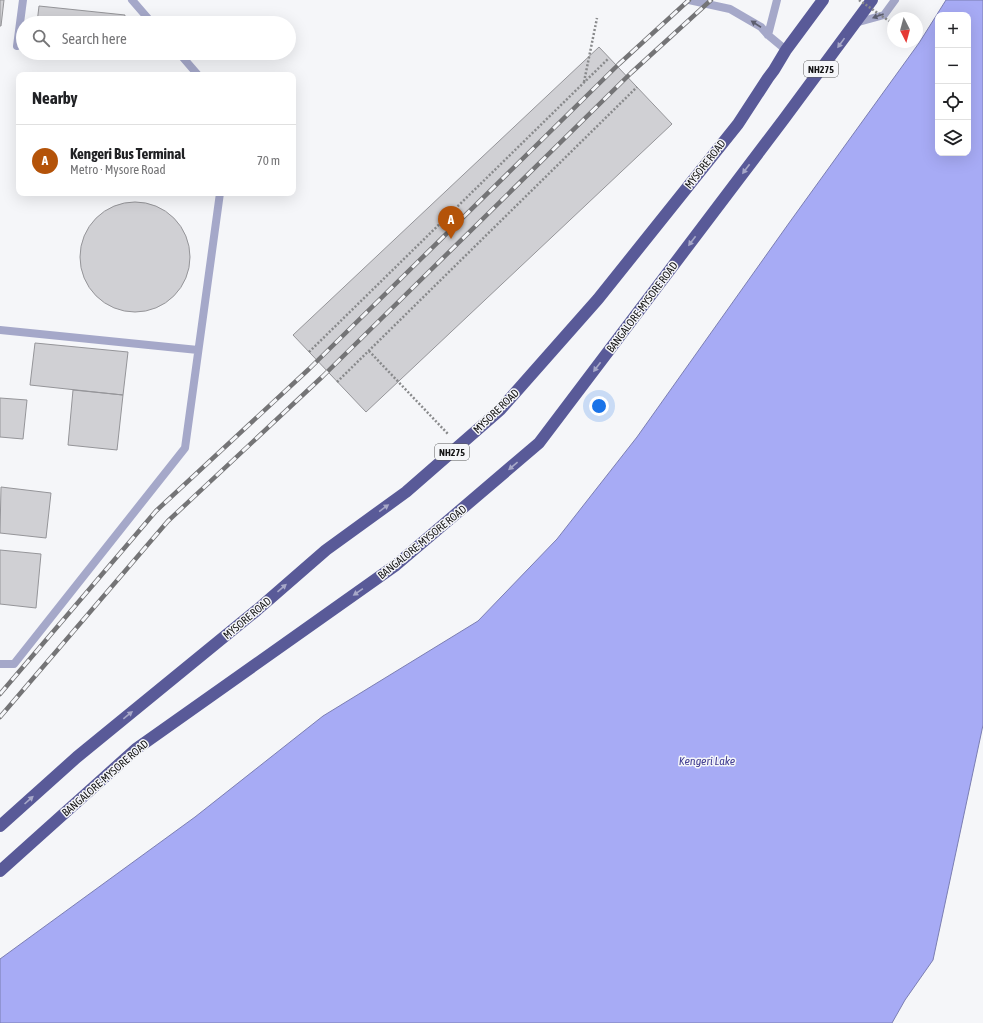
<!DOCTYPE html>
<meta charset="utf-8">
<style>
body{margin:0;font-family:"Asap Condensed",sans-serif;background:#f2f2f2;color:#202124}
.controls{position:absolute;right:12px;top:12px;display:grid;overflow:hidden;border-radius:8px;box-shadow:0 4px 16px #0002}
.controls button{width:36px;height:36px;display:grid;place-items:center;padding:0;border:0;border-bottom:1px solid #e0e0e0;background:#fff;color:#202124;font:20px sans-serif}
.compass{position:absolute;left:887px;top:12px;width:36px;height:36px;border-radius:50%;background:#fff;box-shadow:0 4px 16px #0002;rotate:174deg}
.you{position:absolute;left:599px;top:406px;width:14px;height:14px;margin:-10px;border:3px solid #fff;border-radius:50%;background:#1a73e8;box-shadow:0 0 0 6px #1a73e833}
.badge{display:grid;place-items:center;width:26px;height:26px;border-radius:50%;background:#b45309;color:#fff;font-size:13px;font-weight:700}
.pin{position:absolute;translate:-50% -33px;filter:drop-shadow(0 1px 2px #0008)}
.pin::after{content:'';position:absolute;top:21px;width:14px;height:12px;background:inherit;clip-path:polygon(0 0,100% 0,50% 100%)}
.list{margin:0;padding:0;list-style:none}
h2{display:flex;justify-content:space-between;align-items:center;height:52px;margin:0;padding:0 16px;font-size:17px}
h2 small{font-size:13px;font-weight:400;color:#757577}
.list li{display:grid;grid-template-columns:26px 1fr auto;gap:12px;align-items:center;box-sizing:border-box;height:72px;padding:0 16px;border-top:1px solid #e0e0e0}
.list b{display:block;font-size:15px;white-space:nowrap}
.list p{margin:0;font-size:13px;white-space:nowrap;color:#757577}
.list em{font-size:13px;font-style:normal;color:#757577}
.icon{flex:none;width:22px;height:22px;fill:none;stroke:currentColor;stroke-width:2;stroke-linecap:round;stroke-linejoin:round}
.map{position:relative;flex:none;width:983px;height:1023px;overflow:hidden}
.search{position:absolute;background:#fff;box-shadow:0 4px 16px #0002;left:16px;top:16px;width:280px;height:44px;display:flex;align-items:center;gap:10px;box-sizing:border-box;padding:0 14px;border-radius:22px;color:#757577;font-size:15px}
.panel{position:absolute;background:#fff;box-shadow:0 4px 16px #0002;left:16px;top:72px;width:280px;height:124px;border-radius:8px}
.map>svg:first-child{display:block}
</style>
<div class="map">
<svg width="983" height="1023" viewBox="0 0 983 1023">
<rect width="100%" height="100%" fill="#f5f6f9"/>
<path fill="#a7abf5" stroke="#7b7eb2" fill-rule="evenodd" d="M 946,0 L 983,0 L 983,725 L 933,960 L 905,1000 L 892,1023 L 0,1023 L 0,959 L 195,817 L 323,716 L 478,621 L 557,539 L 637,437 L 789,223 L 919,43 ZM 938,15 L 968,15 L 968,153 L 938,153 Z"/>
<path fill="#d0d0d4" stroke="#959599" d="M 0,0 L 4,0 L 1,26 L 0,26 Z
M 39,6 L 125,15 L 124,23 L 37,23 Z
M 599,47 L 672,124 L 366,412 L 293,335 Z
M80 257a55 55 0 1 1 110 0a55 55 0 1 1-110 0Z
M 35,343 L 128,352 L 123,395 L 30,385 Z
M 73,390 L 123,395 L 117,450 L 68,445 Z
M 0,398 L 27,400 L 23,439 L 0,437 Z
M 1,487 L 51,493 L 46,538 L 0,533 Z
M 0,550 L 41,554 L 36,608 L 0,604 Z"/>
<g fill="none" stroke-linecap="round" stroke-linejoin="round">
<path stroke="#88898b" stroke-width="2.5" stroke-dasharray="2 2" stroke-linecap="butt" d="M 584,82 L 597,18
M 369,351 L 448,434
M 309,352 L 609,58
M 337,382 L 637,87"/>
<path stroke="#a5a8c9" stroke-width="8" d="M 132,0 L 152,23
M 689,0 L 730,9 L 761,27 L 768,35 L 786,50
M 855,23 L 884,15 L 895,0
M 768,35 L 777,0
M 17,46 L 23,0
M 179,53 L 198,75
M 0,330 L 198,350
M 0,664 L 14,664 L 185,448 L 220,193"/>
<path stroke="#595a98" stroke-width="12" d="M 0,826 L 77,757 L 257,610 L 326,550 L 406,492 L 500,410 L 598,299 L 738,124 L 768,78 L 774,70 L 786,50 L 823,0
M 0,871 L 136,749 L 396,565 L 539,443 L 784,119 L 872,0"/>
<defs>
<path id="rail" d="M 0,694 L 156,511 L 309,369 L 619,64 L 689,0
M 0,717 L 168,521 L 322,377 L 631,73 L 711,0"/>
</defs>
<use href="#rail" stroke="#747476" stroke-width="4.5"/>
<use href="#rail" stroke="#f5f6f9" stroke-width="3" stroke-dasharray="9" stroke-linecap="butt"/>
<path stroke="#88898b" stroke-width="2.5" stroke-dasharray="2 2" stroke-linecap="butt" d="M 859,0 L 889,21"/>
</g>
<defs><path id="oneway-solid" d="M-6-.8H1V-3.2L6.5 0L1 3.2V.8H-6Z"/></defs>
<g fill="#5c5e6f">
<use href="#oneway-solid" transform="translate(878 16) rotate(160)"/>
<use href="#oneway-solid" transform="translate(756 24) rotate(-147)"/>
</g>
<g fill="#a7a8c8">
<use href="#oneway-solid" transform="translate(841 43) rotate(126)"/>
<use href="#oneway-solid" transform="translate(746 169) rotate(127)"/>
<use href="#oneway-solid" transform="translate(692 241) rotate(127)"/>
<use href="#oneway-solid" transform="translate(597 367) rotate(127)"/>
<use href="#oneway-solid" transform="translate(513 466) rotate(140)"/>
<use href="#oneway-solid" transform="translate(384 508) rotate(-36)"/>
<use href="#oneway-solid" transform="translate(282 588) rotate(-41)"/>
<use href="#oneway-solid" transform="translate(358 592) rotate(145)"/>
<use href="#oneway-solid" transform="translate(128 715) rotate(-39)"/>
<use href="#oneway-solid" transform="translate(29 800) rotate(-42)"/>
</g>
<g text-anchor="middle" stroke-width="3" stroke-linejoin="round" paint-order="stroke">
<g fill="#f5f6f9" stroke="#585859" stroke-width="1">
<rect x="804" y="61" width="34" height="16" rx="3"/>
<rect x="435" y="444" width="34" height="16" rx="3"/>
</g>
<g font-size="10" font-weight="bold" fill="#141415">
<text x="821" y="73">NH275</text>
<text x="452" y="456">NH275</text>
</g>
<g font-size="11" fill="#141415" stroke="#f5f6f9">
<text transform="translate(705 164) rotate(-52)" y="4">MYSORE ROAD</text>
<text transform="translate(642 307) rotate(-53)" y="4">BANGALORE-MYSORE ROAD</text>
<text transform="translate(496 411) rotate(-44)" y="4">MYSORE ROAD</text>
<text transform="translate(422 542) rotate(-39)" y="4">BANGALORE-MYSORE ROAD</text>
<text transform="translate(247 618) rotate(-40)" y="4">MYSORE ROAD</text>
<text transform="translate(105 778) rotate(-41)" y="4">BANGALORE-MYSORE ROAD</text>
</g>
<g font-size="12" font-style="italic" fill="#413d92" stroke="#f5f6f9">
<text x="707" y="765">Kengeri Lake</text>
</g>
</g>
</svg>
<div class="controls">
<button>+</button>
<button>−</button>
<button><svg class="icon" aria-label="locate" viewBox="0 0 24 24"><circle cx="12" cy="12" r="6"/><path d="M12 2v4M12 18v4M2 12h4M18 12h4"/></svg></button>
<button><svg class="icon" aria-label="layers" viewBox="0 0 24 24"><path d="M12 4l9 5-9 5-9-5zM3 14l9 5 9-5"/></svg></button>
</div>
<svg class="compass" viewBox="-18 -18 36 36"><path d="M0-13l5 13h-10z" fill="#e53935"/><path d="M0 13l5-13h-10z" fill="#757577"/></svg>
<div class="you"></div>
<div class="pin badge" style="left:451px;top:239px">A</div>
<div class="search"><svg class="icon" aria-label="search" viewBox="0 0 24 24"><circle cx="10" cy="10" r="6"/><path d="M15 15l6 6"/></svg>Search here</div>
<section class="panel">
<h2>Nearby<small></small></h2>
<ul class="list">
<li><span class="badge">A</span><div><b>Kengeri Bus Terminal</b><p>Metro · Mysore Road</p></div><em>70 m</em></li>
</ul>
</section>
</div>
